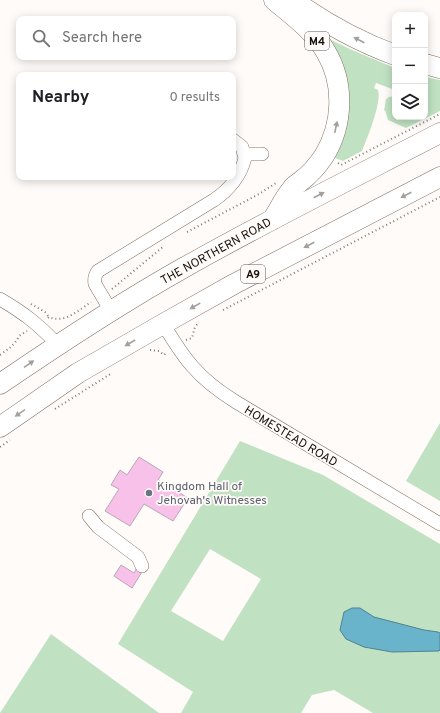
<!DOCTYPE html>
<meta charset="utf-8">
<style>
body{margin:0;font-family:Overpass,sans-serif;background:#f2f2f2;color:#202124}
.controls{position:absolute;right:12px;top:12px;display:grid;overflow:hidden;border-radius:8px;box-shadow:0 2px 10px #0003}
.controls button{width:36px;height:36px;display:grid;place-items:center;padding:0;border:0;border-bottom:1px solid #e0e0e0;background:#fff;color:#202124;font:20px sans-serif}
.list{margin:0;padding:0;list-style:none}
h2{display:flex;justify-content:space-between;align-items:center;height:52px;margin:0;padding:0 16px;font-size:17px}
h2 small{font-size:13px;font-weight:400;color:#757577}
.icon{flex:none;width:22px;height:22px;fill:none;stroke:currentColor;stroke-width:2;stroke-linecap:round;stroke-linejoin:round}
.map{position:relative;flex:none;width:440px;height:713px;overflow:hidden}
.search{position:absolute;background:#fff;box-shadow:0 2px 10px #0003;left:16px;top:16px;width:220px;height:44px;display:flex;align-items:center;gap:10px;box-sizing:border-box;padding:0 14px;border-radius:8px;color:#757577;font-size:15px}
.panel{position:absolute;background:#fff;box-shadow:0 2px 10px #0003;left:16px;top:72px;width:220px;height:108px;border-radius:8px}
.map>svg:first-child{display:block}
</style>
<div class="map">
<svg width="440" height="713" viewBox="0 0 440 713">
<rect width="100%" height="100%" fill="#fffbf8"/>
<path fill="#c0e2c2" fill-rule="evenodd" d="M 325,37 L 352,50 L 395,68 L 395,90 L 376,83 L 374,88 L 378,90 C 382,102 367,139 362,151 L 343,161 L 335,158 L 345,133 L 349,108 L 349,93 Z
M 425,77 L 440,80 L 440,111 L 406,128 L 388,120 L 385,110 L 384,111 L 386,99 L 389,97 L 395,96 L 395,117 L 425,117 Z
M 440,423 L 440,501 L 406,481 Z
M 240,441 L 323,475 L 440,544 L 440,713 L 373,713 L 334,690 L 312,695 L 301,713 L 181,713 L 193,692 L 118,644 ZM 210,549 L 261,579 L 223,641 L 171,611 Z
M 51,634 L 159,713 L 0,713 Z"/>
<path fill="#69b4ca" stroke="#508290" d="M 352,608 L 360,608 L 374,617 L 424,630 L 438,632 L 440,633 L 440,650 L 439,651 L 392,652 L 364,647 L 346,639 L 340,630 L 344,612 Z"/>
<path fill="#f7c1ea" stroke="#baa7b5" d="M 139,457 L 163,472 L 158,480 L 188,498 L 173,521 L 144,504 L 130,526 L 105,511 L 119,489 L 111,485 L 120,470 L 127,475 Z
M 139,564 L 145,567 L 132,588 L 114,576 L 121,565 L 134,573 Z"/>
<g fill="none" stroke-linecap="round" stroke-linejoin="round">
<defs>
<path id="minor" d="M 245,154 L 262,154
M 0,299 C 24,313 38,324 58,345
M 111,311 L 95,284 C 94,279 95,275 98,271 L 214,200 C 229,190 241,175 245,158 L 242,147 L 233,140
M 163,324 C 172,338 181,354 193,367 C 205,381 220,392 236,402 L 440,524
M 89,516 L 98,527 L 138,557 L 142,566"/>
<path id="highway" d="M 293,0 C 326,24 357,41 395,55
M 425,64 L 440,68
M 272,220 C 279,210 284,198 292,189 C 294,185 298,184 301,181 C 309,175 318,165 324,156 C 343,125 345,84 326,52 C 314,31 292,15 274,0
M 0,384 C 60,343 121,303 185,267 C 268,220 355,177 440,133
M 0,427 L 78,373 L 163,324 L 234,284 L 440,177"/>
</defs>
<use href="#minor" stroke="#806f62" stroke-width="14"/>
<use href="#highway" stroke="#806f62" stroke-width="21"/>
<path stroke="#817c78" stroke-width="2" stroke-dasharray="1 3" stroke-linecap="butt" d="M 338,163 L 341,165 L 440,114
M 187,232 L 259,194 L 276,183
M 112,289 L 164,246
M 31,304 L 45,312 L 49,317
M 223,310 L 440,197
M 48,318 L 49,317 C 64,324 79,310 91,302
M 186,340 L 192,338 L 195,327 L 199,322
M 150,350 L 159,351 L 164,355 L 167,352
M 0,355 C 8,349 15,345 19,336 L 27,331
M 55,409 L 112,373
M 0,447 L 10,440"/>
<use href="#minor" stroke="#fff" stroke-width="13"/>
<use href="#highway" stroke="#fff" stroke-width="20"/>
</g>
<defs><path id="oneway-solid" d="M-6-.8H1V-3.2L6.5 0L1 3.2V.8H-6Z"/></defs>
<g fill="#a29f9d">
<use href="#oneway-solid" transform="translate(359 40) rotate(-152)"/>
<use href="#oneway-solid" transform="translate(336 127) rotate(-78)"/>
<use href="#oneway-solid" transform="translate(319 195) rotate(-27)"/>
<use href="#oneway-solid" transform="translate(406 195) rotate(153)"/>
<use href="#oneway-solid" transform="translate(309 245) rotate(152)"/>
<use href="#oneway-solid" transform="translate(195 306) rotate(151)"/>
<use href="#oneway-solid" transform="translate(130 343) rotate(150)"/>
<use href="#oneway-solid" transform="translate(29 364) rotate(-34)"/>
<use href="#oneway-solid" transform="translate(20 413) rotate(146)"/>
</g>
<circle fill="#6b7280" stroke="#fffbf8" stroke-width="1.5" cx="149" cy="493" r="4"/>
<g text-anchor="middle" stroke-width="3.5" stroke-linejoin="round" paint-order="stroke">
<g fill="#fffbf8" stroke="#5c5651" stroke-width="1">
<rect x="305" y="32" width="24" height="18" rx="3"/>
<rect x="241" y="265" width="24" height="18" rx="3"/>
</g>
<g font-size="11" font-weight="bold" fill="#160f0a">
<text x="317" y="45">M4</text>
<text x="253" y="278">A9</text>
</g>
<g font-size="12" fill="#160f0a" stroke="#fffbf8">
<text transform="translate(216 251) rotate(-29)" y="4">THE NORTHERN ROAD</text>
<text transform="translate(291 436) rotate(31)" y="4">HOMESTEAD ROAD</text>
</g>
<g font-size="12" fill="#5b616d" stroke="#fffbf8" text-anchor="start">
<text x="157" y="490">Kingdom Hall of<tspan x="157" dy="14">Jehovah's Witnesses</tspan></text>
</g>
</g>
</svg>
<div class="controls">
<button>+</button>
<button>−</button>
<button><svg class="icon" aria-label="layers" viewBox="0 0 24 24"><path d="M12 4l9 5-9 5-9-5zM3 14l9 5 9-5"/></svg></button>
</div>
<div class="search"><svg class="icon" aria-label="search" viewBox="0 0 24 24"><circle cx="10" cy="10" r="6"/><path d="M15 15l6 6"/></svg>Search here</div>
<section class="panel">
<h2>Nearby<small>0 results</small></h2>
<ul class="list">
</ul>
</section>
</div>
